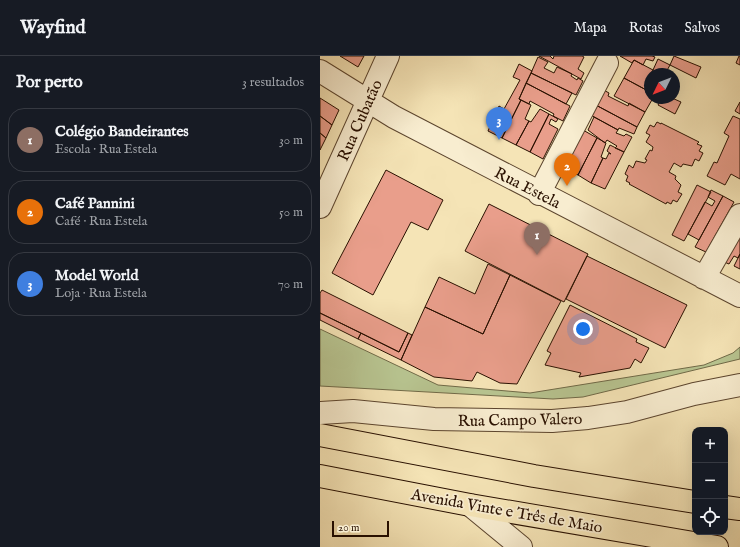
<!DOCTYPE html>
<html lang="pt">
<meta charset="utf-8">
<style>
body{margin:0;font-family:"IM FELL English",serif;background:#242831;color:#f1f3f6}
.controls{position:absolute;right:12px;bottom:12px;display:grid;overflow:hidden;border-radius:8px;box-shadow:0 4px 16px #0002}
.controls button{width:36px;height:36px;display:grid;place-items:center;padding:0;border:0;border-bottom:1px solid #363941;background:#171b24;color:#f1f3f6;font:20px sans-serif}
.compass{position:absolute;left:324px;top:12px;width:36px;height:36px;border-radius:50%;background:#171b24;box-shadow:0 4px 16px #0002;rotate:227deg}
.scale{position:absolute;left:12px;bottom:10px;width:57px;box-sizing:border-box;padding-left:4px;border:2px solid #291000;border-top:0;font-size:11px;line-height:14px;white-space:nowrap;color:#291000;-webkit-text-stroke:3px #f8edd0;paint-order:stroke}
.you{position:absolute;left:263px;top:273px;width:14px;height:14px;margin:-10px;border:3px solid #fff;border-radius:50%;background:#1a73e8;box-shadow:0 0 0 6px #1a73e833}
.badge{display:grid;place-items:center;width:26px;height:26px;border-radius:50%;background:#c59692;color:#fff;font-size:13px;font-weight:700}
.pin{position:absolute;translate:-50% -33px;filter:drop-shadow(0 1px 2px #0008)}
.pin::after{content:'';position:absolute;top:21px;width:14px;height:12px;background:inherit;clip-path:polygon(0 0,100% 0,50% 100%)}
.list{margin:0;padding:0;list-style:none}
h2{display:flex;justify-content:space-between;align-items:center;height:52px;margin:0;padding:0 16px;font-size:17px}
h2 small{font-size:13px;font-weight:400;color:#9ea1a6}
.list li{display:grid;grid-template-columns:26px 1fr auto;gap:12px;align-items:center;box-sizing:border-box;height:64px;margin:0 8px 8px;padding:0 8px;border:1px solid #363941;border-radius:16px}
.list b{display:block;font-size:15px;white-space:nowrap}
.list p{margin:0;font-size:13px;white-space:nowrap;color:#9ea1a6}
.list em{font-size:13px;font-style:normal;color:#9ea1a6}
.icon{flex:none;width:22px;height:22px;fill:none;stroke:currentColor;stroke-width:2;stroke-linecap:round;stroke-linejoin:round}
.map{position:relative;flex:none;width:420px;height:491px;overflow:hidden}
header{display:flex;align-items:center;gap:24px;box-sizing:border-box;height:56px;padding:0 20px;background:#171b24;border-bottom:1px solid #363941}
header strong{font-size:19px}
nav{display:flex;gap:22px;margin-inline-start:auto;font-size:14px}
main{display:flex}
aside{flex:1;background:#171b24}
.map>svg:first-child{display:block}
</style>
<header>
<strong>Wayfind</strong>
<nav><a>Mapa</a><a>Rotas</a><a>Salvos</a></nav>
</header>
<main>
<aside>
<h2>Por perto<small>3 resultados</small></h2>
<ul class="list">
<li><span class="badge" style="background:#8d6e63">1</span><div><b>Colégio Bandeirantes</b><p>Escola · Rua Estela</p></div><em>30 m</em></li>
<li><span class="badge" style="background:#e8710a">2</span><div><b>Café Pannini</b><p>Café · Rua Estela</p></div><em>50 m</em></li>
<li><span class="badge" style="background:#3f7fe0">3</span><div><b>Model World</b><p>Loja · Rua Estela</p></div><em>70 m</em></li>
</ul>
</aside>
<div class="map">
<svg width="420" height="491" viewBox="0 0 420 491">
<rect width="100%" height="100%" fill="#f5e4b6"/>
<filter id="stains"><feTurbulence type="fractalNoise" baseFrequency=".005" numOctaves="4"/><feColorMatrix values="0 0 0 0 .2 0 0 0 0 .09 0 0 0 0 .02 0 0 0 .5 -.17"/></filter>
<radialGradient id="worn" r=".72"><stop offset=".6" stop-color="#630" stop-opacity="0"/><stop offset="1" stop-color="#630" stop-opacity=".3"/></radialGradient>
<path fill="#b8c591" stroke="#706a48" d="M 0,273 L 118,329 L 210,337 L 384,309 L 413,297 L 420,291 L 420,303 L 263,341 L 233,343 L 0,330 Z"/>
<path fill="#e99e8b" stroke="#291000" d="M 20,0 L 44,0 L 38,11 Z
M 219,0 L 230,0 L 233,3 L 234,0 L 262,0 L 264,1 L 258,13 L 264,17 L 261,23 Z
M 300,0 L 332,0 L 335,1 L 333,5 L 326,3 L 323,9 L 314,4 L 312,7 Z
M 354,0 L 381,11 L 376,22 L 350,9 Z
M 419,0 L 420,0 L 420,9 L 416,7 Z
M 218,1 L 228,6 L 224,12 L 234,17 L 237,11 L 252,18 L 251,20 L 257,24 L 258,22 L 263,25 L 256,39 L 211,17 Z
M 338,3 L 350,9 L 345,18 L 333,14 Z
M 314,4 L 333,14 L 330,18 L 330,36 L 304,22 Z
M 199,8 L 212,15 L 199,43 L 201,44 L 182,82 L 168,75 L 179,50 L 184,53 L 200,24 L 193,21 Z
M 211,17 L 252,37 L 246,48 L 206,27 Z
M 304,22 L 330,36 L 330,42 L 333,42 L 325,56 L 294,40 Z
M 206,27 L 250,50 L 243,65 L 233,60 L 234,58 L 210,45 L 209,48 L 199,43 Z
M 280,32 L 289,37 L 288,40 L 308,50 L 309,47 L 325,56 L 317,71 L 272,47 Z
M 0,42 L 19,54 L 12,69 L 0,60 Z
M 342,42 L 352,42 L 361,46 L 355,58 L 338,49 Z
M 201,44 L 211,49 L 205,63 L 209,65 L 196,89 L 182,82 Z
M 420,46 L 420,58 L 415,55 Z
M 272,47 L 317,71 L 314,78 L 299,72 L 298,74 L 267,57 Z
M 220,53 L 229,58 L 210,96 L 196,89 L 209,65 L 211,66 Z
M 229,58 L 238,63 L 236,66 L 231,63 L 229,68 L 238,73 L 223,103 L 210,96 Z
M 0,60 L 12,69 L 6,82 L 0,77 Z
M 413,60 L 420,63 L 420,123 L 411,118 L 405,129 L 387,120 L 394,106 L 397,107 L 409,80 L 404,77 Z
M 274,61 L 298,74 L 296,77 L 304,80 L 306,78 L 312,81 L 304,96 L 295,92 L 297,90 L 287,84 L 285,87 L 268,74 Z
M 337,66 L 341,68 L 341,67 L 379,86 L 377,88 L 382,90 L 379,95 L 383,97 L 379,105 L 375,103 L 372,110 L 363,108 L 361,111 L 354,107 L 349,116 L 356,120 L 355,123 L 361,129 L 358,136 L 362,138 L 357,146 L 353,144 L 351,148 L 347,146 L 346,148 L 309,128 L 310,127 L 306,125 L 308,120 L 305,118 L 309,109 L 313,112 L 316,105 L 325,107 L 327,104 L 325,103 L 330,94 L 332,95 L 333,91 L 326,86 L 330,79 L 326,77 L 330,69 L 334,71 Z
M 263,74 L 277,82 L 258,119 L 244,113 Z
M 0,77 L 6,82 L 0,94 Z
M 277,82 L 286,87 L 281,101 L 283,102 L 271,127 L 258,119 Z
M 290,89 L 304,96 L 285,133 L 271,127 L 283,102 L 286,103 L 289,97 L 291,98 L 287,95 Z
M 66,114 L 123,144 L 108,174 L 91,166 L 53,239 L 12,217 Z
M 377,129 L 391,136 L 364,185 L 352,179 Z
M 391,134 L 403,140 L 379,184 L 368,178 L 385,146 L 392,150 L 395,145 L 388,141 Z
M 403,140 L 414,146 L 386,196 L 375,191 Z
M 169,148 L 268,198 L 244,246 L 145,195 Z
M 420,171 L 420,198 L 418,202 L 414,200 L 409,208 L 402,205 Z
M 420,198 L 420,213 L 414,210 Z
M 267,200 L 367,249 L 345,292 L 246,243 Z
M 168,208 L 190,219 L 163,278 L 105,251 L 119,221 L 155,238 Z
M 190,219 L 241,245 L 197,328 L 180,327 L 157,316 L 152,325 L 114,321 L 81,304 L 105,251 L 163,278 Z
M 2,234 L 88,277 L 79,296 L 0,257 L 0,237 Z
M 250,249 L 317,283 L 316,286 L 329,292 L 321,307 L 315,303 L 310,312 L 259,321 L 261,317 L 225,309 L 231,297 L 227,295 Z
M 0,257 L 41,277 L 38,283 L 0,264 Z
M 41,277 L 79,296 L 88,277 L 92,279 L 81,304 L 38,283 Z"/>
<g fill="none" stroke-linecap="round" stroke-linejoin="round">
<defs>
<path id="minor" d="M 0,15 L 74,61 L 420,240
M 219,138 L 287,7
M 0,151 L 68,0
M 384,222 L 420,159
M 0,357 L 33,355 L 114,363 L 232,365 L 268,362 L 307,356 L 374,338 L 420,329
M 150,449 L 201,491"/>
<path id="highway" d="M 0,379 L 214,420 L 375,446
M 0,420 L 150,449 L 397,491
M 405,451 L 420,453"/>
</defs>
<use href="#minor" stroke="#5c452e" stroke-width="24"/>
<use href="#highway" stroke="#291000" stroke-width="24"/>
<use href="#minor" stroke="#f8edd0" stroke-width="22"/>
<use href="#highway" stroke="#f5e4b6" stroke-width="22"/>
</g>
<g text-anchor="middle" stroke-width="3.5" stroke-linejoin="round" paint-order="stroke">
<g font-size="16" fill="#291000" stroke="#f8edd0">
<text transform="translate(39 64) rotate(-66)" y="6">Rua Cubatão</text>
<text transform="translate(208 131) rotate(27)" y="6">Rua Estela</text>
<text transform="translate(200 363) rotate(-1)" y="6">Rua Campo Valero</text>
<text transform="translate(187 454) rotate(10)" y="6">Avenida Vinte e Três de Maio</text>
</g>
</g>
<rect width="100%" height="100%" filter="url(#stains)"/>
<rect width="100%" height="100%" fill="url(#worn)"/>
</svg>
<div class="controls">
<button>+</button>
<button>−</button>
<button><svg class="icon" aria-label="locate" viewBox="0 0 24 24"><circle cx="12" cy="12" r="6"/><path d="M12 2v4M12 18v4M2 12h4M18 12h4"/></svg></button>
</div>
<svg class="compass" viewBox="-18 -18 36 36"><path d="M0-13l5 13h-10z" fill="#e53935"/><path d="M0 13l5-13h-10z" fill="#9ea1a6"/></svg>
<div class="scale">20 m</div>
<div class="you"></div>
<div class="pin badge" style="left:217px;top:199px;background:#8d6e63">1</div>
<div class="pin badge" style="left:247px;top:130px;background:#e8710a">2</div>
<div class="pin badge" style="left:179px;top:84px;background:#3f7fe0">3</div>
</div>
</main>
